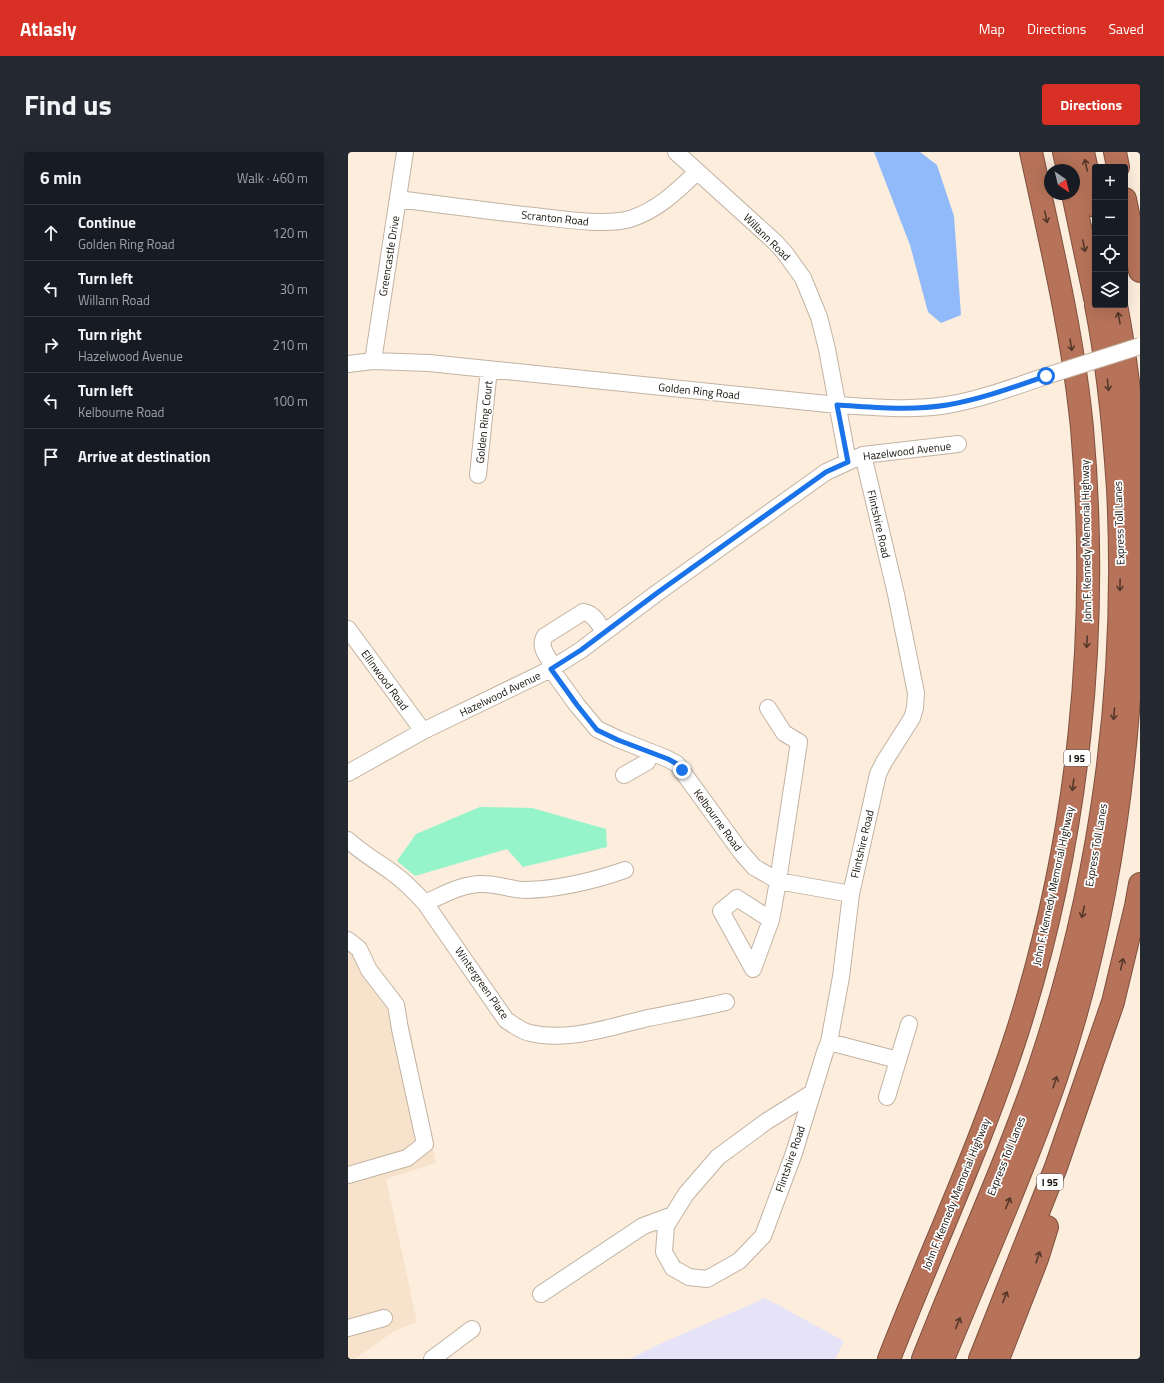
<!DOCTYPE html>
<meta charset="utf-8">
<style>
body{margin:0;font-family:"Titillium Web",sans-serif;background:#242831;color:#f1f3f6}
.controls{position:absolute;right:12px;top:12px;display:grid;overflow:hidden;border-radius:4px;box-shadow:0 4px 16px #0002}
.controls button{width:36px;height:36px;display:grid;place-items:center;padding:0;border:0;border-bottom:1px solid #363941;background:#171b24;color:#f1f3f6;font:20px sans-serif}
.compass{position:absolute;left:696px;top:12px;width:36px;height:36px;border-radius:50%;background:#171b24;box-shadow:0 4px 16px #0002;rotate:145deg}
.stop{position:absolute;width:12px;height:12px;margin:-9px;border:3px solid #1a73e8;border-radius:50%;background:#fff}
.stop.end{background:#1a73e8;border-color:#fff;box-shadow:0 1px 4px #0008}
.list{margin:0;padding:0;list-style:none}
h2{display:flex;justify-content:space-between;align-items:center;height:52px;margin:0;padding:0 16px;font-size:17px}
h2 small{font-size:13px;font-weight:400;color:#9ea1a6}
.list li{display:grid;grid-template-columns:26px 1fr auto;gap:12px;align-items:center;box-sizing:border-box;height:56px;padding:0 16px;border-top:1px solid #363941}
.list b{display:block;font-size:15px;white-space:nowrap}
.list p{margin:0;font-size:13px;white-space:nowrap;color:#9ea1a6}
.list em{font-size:13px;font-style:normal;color:#9ea1a6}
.icon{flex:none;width:22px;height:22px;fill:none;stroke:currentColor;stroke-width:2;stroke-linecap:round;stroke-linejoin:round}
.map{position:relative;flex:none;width:792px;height:1207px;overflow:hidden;border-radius:4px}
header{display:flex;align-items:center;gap:24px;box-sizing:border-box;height:56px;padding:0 20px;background:#d93025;color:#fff}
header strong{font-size:19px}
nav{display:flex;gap:22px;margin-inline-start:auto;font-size:14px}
.intro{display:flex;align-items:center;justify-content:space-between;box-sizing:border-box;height:96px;padding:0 24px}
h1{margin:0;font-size:28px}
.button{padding:10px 18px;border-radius:4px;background:#d93025;color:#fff;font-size:14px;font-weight:700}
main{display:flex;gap:24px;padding:0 24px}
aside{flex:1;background:#171b24;border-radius:4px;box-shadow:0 4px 16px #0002}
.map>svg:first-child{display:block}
</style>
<header>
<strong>Atlasly</strong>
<nav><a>Map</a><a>Directions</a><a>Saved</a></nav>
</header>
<div class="intro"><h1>Find us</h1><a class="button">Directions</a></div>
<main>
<aside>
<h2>6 min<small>Walk · 460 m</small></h2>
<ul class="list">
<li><svg class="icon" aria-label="ahead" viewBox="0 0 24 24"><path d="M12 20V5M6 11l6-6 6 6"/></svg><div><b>Continue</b><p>Golden Ring Road</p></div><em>120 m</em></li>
<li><svg class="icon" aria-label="left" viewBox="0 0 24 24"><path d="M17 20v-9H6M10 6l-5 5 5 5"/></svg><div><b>Turn left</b><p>Willann Road</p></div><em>30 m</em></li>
<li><svg class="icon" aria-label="right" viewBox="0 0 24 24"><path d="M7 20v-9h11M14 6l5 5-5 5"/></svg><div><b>Turn right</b><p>Hazelwood Avenue</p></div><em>210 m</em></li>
<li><svg class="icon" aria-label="left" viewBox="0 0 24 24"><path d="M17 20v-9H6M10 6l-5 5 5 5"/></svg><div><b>Turn left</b><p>Kelbourne Road</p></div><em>100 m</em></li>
<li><svg class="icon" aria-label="arrive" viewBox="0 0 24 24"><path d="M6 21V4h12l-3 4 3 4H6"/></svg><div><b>Arrive at destination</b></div></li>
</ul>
</aside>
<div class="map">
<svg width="792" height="1207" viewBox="0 0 792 1207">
<rect width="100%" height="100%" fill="#fceddd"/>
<path fill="#f7e3cc" d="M 0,785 L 62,875 L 88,1011 L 38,1027 L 69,1170 L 46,1179 L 7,1207 L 0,1207 Z"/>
<path fill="#e6e3f9" d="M 417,1146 L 496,1189 L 487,1207 L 282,1207 L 305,1195 Z"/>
<path fill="#95f4ca" d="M 132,655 L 184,656 L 258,677 L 259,695 L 175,715 L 159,697 L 67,724 L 49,709 L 68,682 Z"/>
<path fill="#91bafa" d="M 526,0 L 572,0 L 589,13 L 606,64 L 613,163 L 593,171 L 580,160 L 562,93 Z"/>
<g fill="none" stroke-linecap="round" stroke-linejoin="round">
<defs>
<path id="minor" d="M 328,0 L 427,90 L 437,101 L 455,126 L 471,165 L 479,197 L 500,310
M 50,47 C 95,53 141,59 186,64 C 214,67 256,74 282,67 C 310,58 329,39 349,20
M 25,209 L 57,0
M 0,212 L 25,209 L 81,211 L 489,253 C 526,255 562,259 599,253 C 633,247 666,235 698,224
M 130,323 L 141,217
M 0,477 L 75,579
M 206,515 C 200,505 190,495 197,484 L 235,460 C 246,461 250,472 257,480
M 203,517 L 229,553 L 249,577 L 270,587 L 320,607 L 329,612 L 393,700 L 406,715 L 430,729 L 503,742
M 420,556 L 436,581 L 451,590 L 430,729 L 423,768 L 405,817 L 373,759 L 389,746 L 423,768
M 0,621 L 75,579 L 203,517 L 233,498 L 309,441 L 478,320 L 515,303 L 610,292
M 276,623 L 299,610 L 303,600
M 0,688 C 14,701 30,710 45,721 C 57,730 67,740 77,751 L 158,868 C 166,873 173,879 182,881 C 221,890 262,875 300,866 C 325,861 352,856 378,850
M 77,751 C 95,743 115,731 136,732 C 150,732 164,738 178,738 C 213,737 245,729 277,718
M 0,788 L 11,797 L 21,818 L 48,853 L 52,877 L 77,992 L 59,1006 L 0,1023
M 481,890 L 550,908
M 464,941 L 419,969 L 370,1005 L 338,1042 L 318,1074 L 316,1100 L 325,1116 L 341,1125 L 359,1127 L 391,1109 L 415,1084 L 446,1001 L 477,900 L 481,890 L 493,825 L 503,742 L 530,622 L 536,610 L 564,566 L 567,556 L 568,541 L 548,442 L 515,303
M 539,945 L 561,872
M 193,1142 L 295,1074 L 325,1063
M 0,1176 L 36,1166
M 84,1207 L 124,1177"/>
<path id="highway" d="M 716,0 L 720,18
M 735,0 L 747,54
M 767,0 L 770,15
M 725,42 L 747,146
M 777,47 L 792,119
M 541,1207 C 583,1099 633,993 669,881 C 731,687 752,480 734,276 C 725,183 703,92 683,0
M 575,1207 C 595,1157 616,1106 637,1056 C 657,1008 676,961 692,913 C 754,728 780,532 770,337 C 766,276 760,214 748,153
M 595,1207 C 616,1157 637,1106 658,1056 C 676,1012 694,968 709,923 C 777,720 792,503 786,288 C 782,243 777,198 768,153
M 632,1207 L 708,1015 L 765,850 L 788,754 L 792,732
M 650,1207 L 689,1107 L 699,1075"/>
</defs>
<use href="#minor" stroke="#c2b3a3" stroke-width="18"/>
<use href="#highway" stroke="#7e503e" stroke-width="24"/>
<use href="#minor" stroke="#fff" stroke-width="16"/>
<use href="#highway" stroke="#b7735a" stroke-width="22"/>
<defs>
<path id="minor-bridge" d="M 698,224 L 792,194"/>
</defs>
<use href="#minor-bridge" stroke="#c2b3a3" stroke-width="18" stroke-linecap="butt"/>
<use href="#minor-bridge" stroke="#fff" stroke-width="16"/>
</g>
<defs><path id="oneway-shaft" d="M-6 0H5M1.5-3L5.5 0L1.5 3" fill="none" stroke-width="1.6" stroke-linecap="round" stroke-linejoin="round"/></defs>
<g stroke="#56382a">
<use href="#oneway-shaft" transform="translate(738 13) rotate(-102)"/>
<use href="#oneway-shaft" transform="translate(698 65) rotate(78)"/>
<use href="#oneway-shaft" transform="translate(736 94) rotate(78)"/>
<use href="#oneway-shaft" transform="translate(771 166) rotate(-100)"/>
<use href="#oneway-shaft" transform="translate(723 193) rotate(81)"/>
<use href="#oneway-shaft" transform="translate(760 233) rotate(83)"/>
<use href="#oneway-shaft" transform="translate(772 433) rotate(91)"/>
<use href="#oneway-shaft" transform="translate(739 490) rotate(93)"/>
<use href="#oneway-shaft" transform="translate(766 562) rotate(95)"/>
<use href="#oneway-shaft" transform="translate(725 633) rotate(98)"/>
<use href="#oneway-shaft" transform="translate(735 760) rotate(103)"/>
<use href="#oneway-shaft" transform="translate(774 812) rotate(-77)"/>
<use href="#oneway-shaft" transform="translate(707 930) rotate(-71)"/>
<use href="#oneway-shaft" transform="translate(660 1051) rotate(-67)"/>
<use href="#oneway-shaft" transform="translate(690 1105) rotate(-71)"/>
<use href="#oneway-shaft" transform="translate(657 1145) rotate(-68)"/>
<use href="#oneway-shaft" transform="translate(610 1171) rotate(-67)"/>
</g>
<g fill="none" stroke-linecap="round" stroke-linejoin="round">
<path stroke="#1a73e8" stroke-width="5" d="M 334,618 L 329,612 L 320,607 L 270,588 L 249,578 L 229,553 L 203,517 L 233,498 L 309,441 L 478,320 L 500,310 L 489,253 C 526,255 562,259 599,253 C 633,247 666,235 698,224"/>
</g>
<g text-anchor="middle" stroke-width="3.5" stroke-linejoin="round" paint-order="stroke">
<g fill="#fff" stroke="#5b5854" stroke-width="1">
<rect x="716" y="598" width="26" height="16" rx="3"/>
<rect x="689" y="1022" width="26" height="16" rx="3"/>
</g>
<g font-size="10" font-weight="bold" fill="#15100a">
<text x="729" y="610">I 95</text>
<text x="702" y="1034">I 95</text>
</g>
<g font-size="11" fill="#15100a" stroke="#fff">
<text transform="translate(207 66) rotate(6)" y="4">Scranton Road</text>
<text transform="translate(419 85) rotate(45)" y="4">Willann Road</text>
<text transform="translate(41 104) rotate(-81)" y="4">Greencastle Drive</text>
<text transform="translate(351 239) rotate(6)" y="4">Golden Ring Road</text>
<text transform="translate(136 270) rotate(-84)" y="4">Golden Ring Court</text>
<text transform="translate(559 299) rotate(-7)" y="4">Hazelwood Avenue</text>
<text transform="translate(771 371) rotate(-92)" y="4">Express Toll Lanes</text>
<text transform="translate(531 372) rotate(77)" y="4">Flintshire Road</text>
<text transform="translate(738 389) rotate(-91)" y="4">John F. Kennedy Memorial Highway</text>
<text transform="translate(37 528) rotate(54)" y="4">Ellinwood Road</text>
<text transform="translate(152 542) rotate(-26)" y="4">Hazelwood Avenue</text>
<text transform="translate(370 668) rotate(54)" y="4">Kelbourne Road</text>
<text transform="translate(514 692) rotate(-77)" y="4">Flintshire Road</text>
<text transform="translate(748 693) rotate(-80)" y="4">Express Toll Lanes</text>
<text transform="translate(705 734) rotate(-78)" y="4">John F. Kennedy Memorial Highway</text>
<text transform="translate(134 831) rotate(55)" y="4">Wintergreen Place</text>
<text transform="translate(658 1004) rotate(-68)" y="4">Express Toll Lanes</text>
<text transform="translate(442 1007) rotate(-71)" y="4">Flintshire Road</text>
<text transform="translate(608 1042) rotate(-68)" y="4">John F. Kennedy Memorial Highway</text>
</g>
</g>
</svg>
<div class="controls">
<button>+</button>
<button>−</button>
<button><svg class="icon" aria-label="locate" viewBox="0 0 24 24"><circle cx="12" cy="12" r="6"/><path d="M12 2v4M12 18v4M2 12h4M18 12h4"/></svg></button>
<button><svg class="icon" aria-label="layers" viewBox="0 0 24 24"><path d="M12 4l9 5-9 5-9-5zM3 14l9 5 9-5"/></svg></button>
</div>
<svg class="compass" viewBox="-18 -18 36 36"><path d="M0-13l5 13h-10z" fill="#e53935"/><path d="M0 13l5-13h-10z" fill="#9ea1a6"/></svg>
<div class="stop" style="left:698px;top:224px"></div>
<div class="stop end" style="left:334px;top:618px"></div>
</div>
</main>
